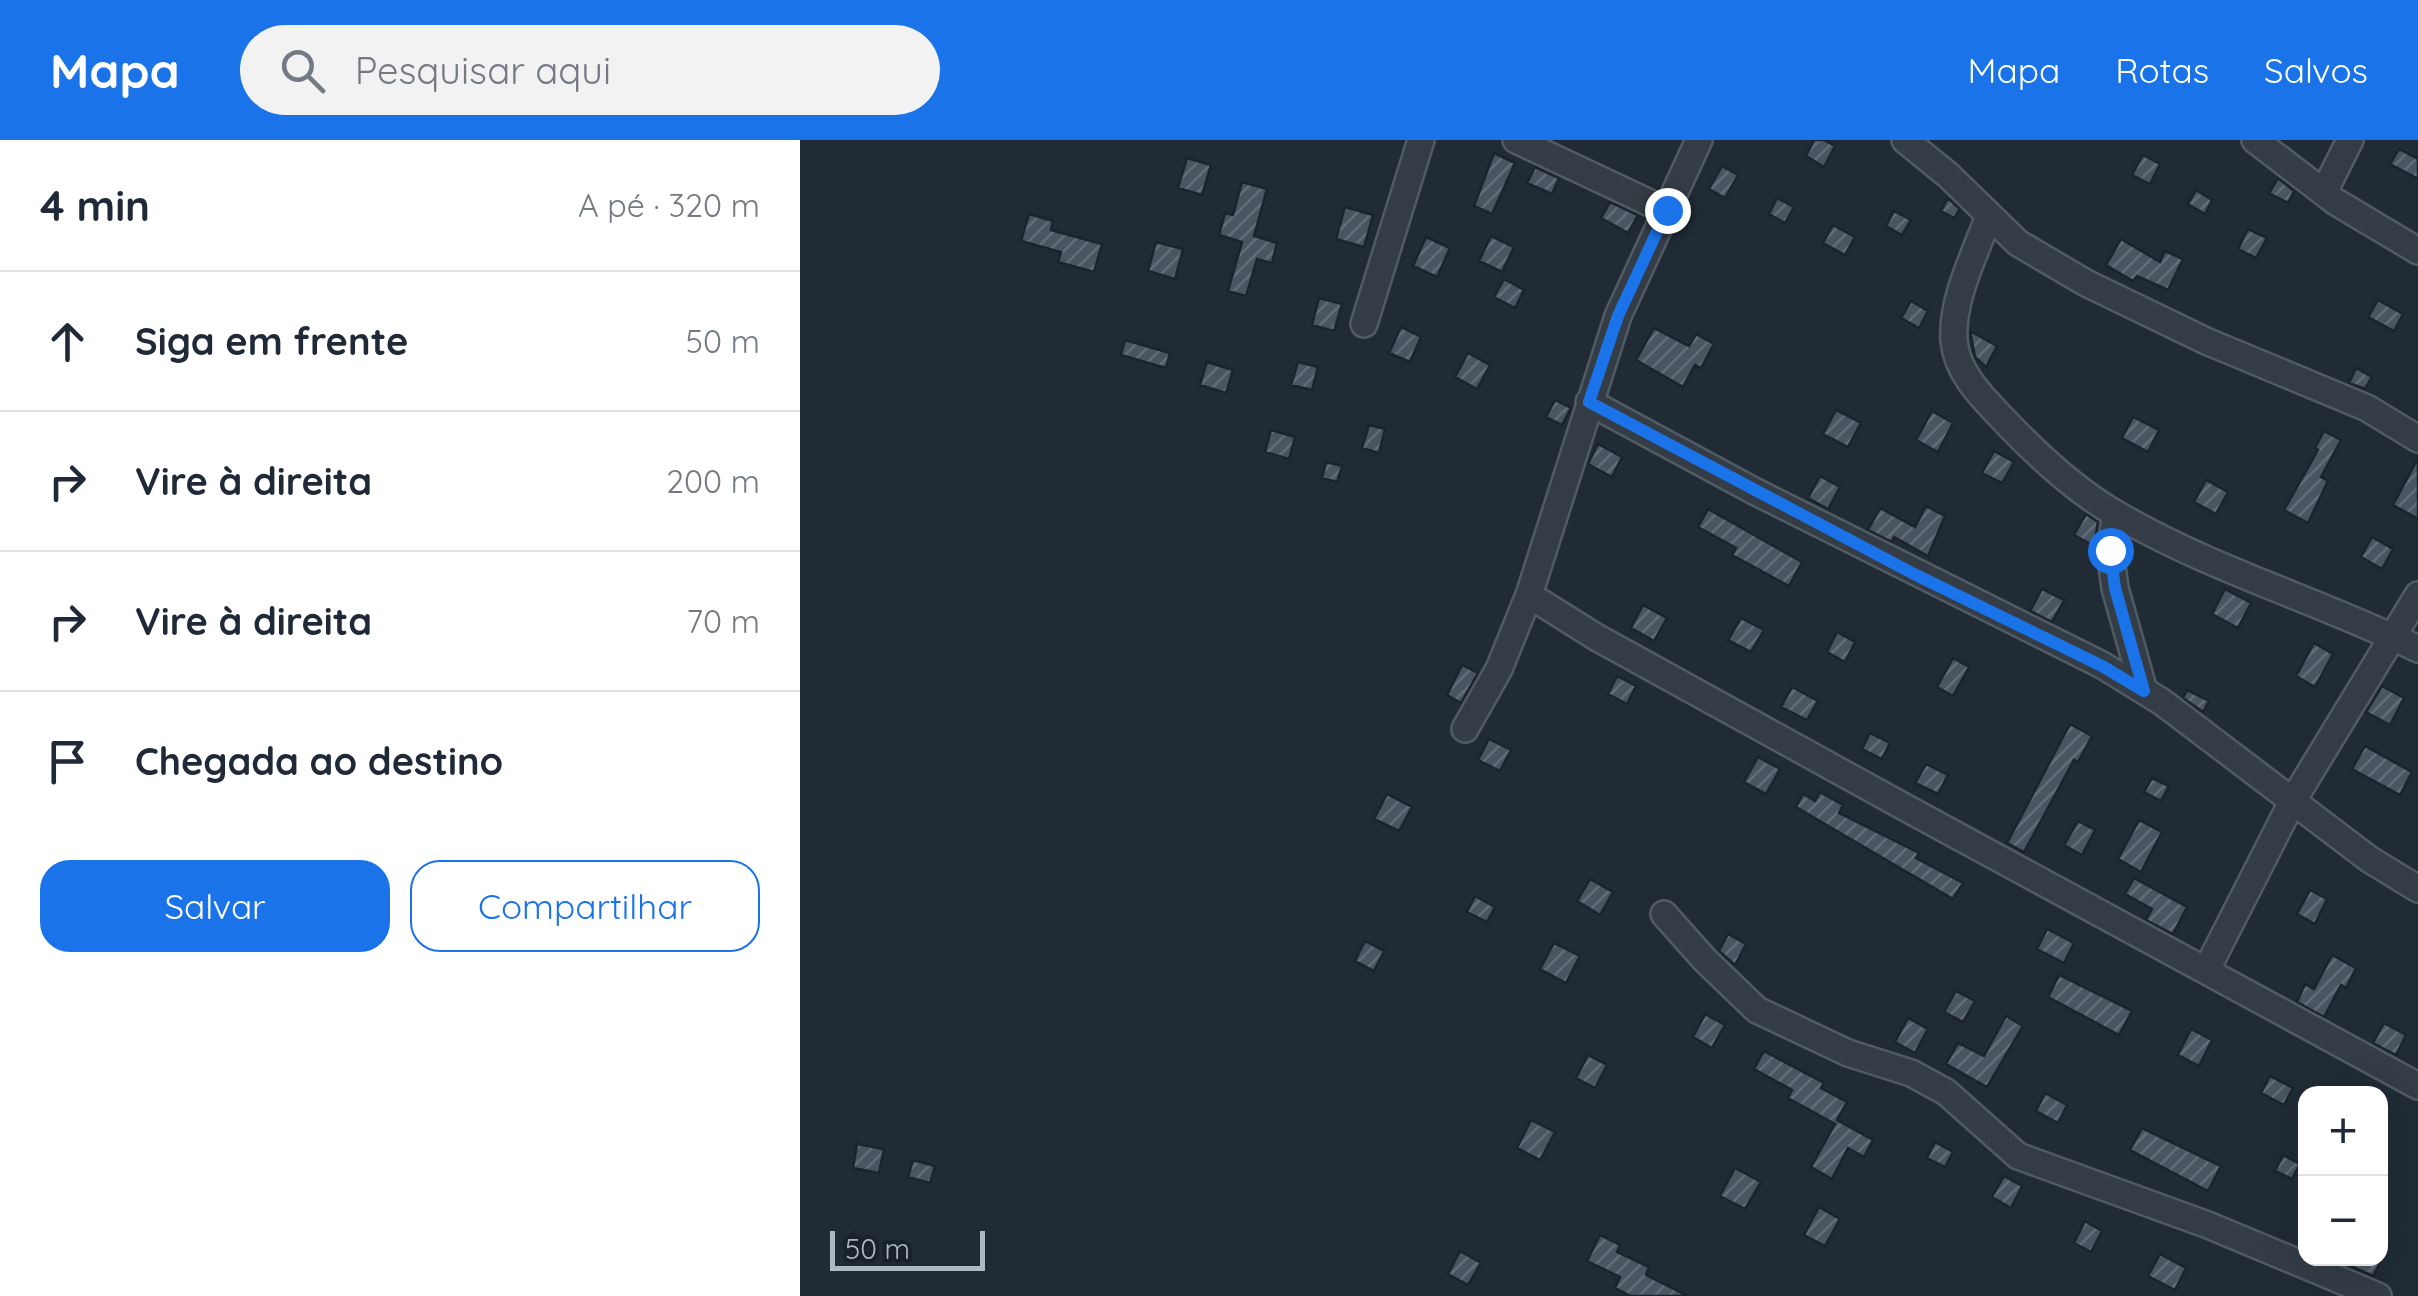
<!DOCTYPE html>
<html lang="pt">
<meta charset="utf-8">
<style>
body{margin:0;font-family:Quicksand,sans-serif;background:#f2f2f3;color:#1f2937}
.controls{position:absolute;right:30px;bottom:30px;display:grid;overflow:hidden;border-radius:20px;box-shadow:0 10px 40px #0002}
.controls button{width:90px;height:90px;display:grid;place-items:center;padding:0;border:0;border-bottom:2px solid #e0e1e3;background:#fff;color:#1f2937;font:50px sans-serif}
.scale{position:absolute;left:30px;bottom:25px;width:155px;box-sizing:border-box;padding-left:10px;border:5px solid #aeb8c3;border-top:0;font-size:28px;line-height:35px;white-space:nowrap;color:#aeb8c3;-webkit-text-stroke:8px #19222a;paint-order:stroke}
.stop{position:absolute;width:30px;height:30px;margin:-22px;border:8px solid #1a73e8;border-radius:50%;background:#fff}
.stop.end{background:#1a73e8;border-color:#fff;box-shadow:0 2px 10px #0008}
.list{margin:0;padding:0;list-style:none}
h2{display:flex;justify-content:space-between;align-items:center;height:130px;margin:0;padding:0 40px;font-size:42px}
h2 small{font-size:32px;font-weight:400;color:#747a83}
.list li{display:grid;grid-template-columns:65px 1fr auto;gap:30px;align-items:center;box-sizing:border-box;height:140px;padding:0 40px;border-top:2px solid #e0e1e3}
.list b{display:block;font-size:38px;white-space:nowrap}
.list em{font-size:32px;font-style:normal;color:#747a83}
.actions{display:flex;gap:20px;padding:30px 40px}
.actions a{flex:1;padding:22px 0;border:2px solid #1a73e8;border-radius:30px;text-align:center;font-size:35px;color:#1a73e8}
.actions .main{background:#1a73e8;color:#fff}
.icon{flex:none;width:55px;height:55px;fill:none;stroke:currentColor;stroke-width:2;stroke-linecap:round;stroke-linejoin:round}
.map{position:relative;flex:none;width:1618px;height:1156px;overflow:hidden}
header{display:flex;align-items:center;gap:60px;box-sizing:border-box;height:140px;padding:0 50px;background:#1a73e8;color:#fff}
header strong{font-size:48px}
nav{display:flex;gap:55px;margin-inline-start:auto;font-size:35px}
.search{width:700px;height:90px;background:#f2f2f3;display:flex;align-items:center;gap:25px;box-sizing:border-box;padding:0 35px;border-radius:55px;color:#747a83;font-size:38px}
main{display:flex}
aside{flex:1;background:#fff}
.map>svg:first-child{display:block}
</style>
<header>
<strong>Mapa</strong>
<div class="search"><svg class="icon" aria-label="search" viewBox="0 0 24 24"><circle cx="10" cy="10" r="6"/><path d="M15 15l6 6"/></svg>Pesquisar aqui</div>
<nav><a>Mapa</a><a>Rotas</a><a>Salvos</a></nav>
</header>
<main>
<aside>
<h2>4 min<small>A pé · 320 m</small></h2>
<ul class="list">
<li><svg class="icon" aria-label="ahead" viewBox="0 0 24 24"><path d="M12 20V5M6 11l6-6 6 6"/></svg><div><b>Siga em frente</b></div><em>50 m</em></li>
<li><svg class="icon" aria-label="right" viewBox="0 0 24 24"><path d="M7 20v-9h11M14 6l5 5-5 5"/></svg><div><b>Vire à direita</b></div><em>200 m</em></li>
<li><svg class="icon" aria-label="right" viewBox="0 0 24 24"><path d="M7 20v-9h11M14 6l5 5-5 5"/></svg><div><b>Vire à direita</b></div><em>70 m</em></li>
<li><svg class="icon" aria-label="arrive" viewBox="0 0 24 24"><path d="M6 21V4h12l-3 4 3 4H6"/></svg><div><b>Chegada ao destino</b></div></li>
</ul>
<div class="actions"><a class="main">Salvar</a><a>Compartilhar</a></div>
</aside>
<div class="map">
<svg width="1618" height="1156" viewBox="0 0 1618 1156">
<defs>
<pattern id="building-hatch" width="6" height="6" patternUnits="userSpaceOnUse" patternTransform="scale(2.5)"><rect width="6" height="6" fill="#495661"/><path d="M-1 1l2-2M0 6l6-6M5 7l2-2" fill="none" stroke="#616c76"/></pattern>
</defs>
<rect width="100%" height="100%" fill="#202b35"/>
<path fill="url(#building-hatch)" stroke="#1b242c" stroke-width="2.5" d="M 1014,0 L 1024,0 L 1035,6 L 1024,27 L 1006,16 Z
M 1599,9 L 1618,19 L 1618,39 L 1590,24 Z
M 694,13 L 715,23 L 692,74 L 674,66 Z
M 1343,15 L 1360,24 L 1350,44 L 1332,35 Z
M 387,18 L 411,25 L 402,55 L 378,48 Z
M 922,26 L 938,35 L 925,58 L 909,49 Z
M 735,27 L 759,38 L 752,54 L 727,43 Z
M 1478,38 L 1494,51 L 1488,63 L 1469,53 Z
M 442,42 L 467,49 L 454,96 L 477,103 L 472,123 L 457,119 L 446,156 L 428,151 L 442,102 L 419,95 L 425,73 L 433,75 Z
M 1396,50 L 1412,60 L 1405,74 L 1388,64 Z
M 977,58 L 994,67 L 985,83 L 969,74 Z
M 1148,58 L 1160,69 L 1154,78 L 1141,71 Z
M 810,62 L 838,75 L 828,93 L 801,78 Z
M 545,67 L 573,75 L 564,107 L 536,99 Z
M 1094,71 L 1111,80 L 1102,95 L 1086,86 Z
M 229,74 L 253,81 L 251,90 L 302,104 L 294,132 L 258,122 L 261,112 L 221,101 Z
M 1033,85 L 1055,97 L 1045,115 L 1023,103 Z
M 1448,89 L 1467,98 L 1456,118 L 1438,109 Z
M 691,96 L 714,107 L 702,132 L 679,121 Z
M 626,97 L 650,108 L 637,137 L 613,126 Z
M 1321,99 L 1360,122 L 1365,111 L 1383,119 L 1368,150 L 1337,136 L 1333,141 L 1306,125 Z
M 356,102 L 383,109 L 375,139 L 348,131 Z
M 704,139 L 724,150 L 715,168 L 694,157 Z
M 519,158 L 542,164 L 534,191 L 512,185 Z
M 1578,160 L 1603,174 L 1594,191 L 1568,177 Z
M 1111,161 L 1128,171 L 1119,188 L 1101,178 Z
M 601,187 L 621,197 L 610,222 L 589,213 Z
M 854,188 L 889,206 L 896,194 L 914,204 L 901,228 L 895,225 L 883,247 L 836,220 Z
M 1170,191 L 1197,206 L 1186,227 L 1175,217 Z
M 325,200 L 370,213 L 366,228 L 321,215 Z
M 668,213 L 690,225 L 677,249 L 655,237 Z
M 407,222 L 433,230 L 426,253 L 400,245 Z
M 498,222 L 518,227 L 512,250 L 491,245 Z
M 1556,228 L 1572,237 L 1565,249 L 1549,243 Z
M 755,260 L 771,268 L 762,285 L 746,277 Z
M 1036,270 L 1061,283 L 1048,307 L 1023,294 Z
M 1132,271 L 1153,283 L 1138,312 L 1116,300 Z
M 1333,277 L 1359,290 L 1348,312 L 1322,298 Z
M 569,285 L 585,289 L 579,313 L 562,308 Z
M 471,290 L 495,297 L 489,319 L 465,312 Z
M 1524,291 L 1541,300 L 1521,337 L 1528,341 L 1508,383 L 1484,370 L 1518,310 L 1515,308 Z
M 798,304 L 822,317 L 812,337 L 788,324 Z
M 1194,311 L 1214,322 L 1202,343 L 1182,333 Z
M 1618,318 L 1618,379 L 1593,365 Z
M 526,322 L 542,326 L 537,342 L 522,338 Z
M 1020,336 L 1040,347 L 1028,369 L 1008,358 Z
M 1406,340 L 1428,352 L 1416,374 L 1394,362 Z
M 1126,366 L 1145,376 L 1128,416 L 1094,397 L 1092,402 L 1068,390 L 1080,368 L 1115,387 Z
M 908,369 L 1002,422 L 989,446 L 932,415 L 936,408 L 898,387 Z
M 1286,374 L 1298,382 L 1294,406 L 1274,395 Z
M 1572,397 L 1593,409 L 1582,429 L 1561,417 Z
M 1242,449 L 1264,460 L 1252,482 L 1230,471 Z
M 1425,449 L 1451,463 L 1438,488 L 1412,474 Z
M 843,465 L 867,478 L 854,501 L 831,488 Z
M 941,478 L 964,490 L 951,512 L 928,500 Z
M 1037,492 L 1055,502 L 1045,522 L 1027,512 Z
M 1514,503 L 1533,514 L 1515,547 L 1496,536 Z
M 1153,518 L 1169,527 L 1153,556 L 1137,547 Z
M 662,525 L 678,533 L 661,563 L 647,555 Z
M 817,536 L 836,546 L 827,564 L 808,554 Z
M 1582,546 L 1604,558 L 1590,585 L 1566,572 Z
M 992,547 L 1018,561 L 1007,580 L 981,567 Z
M 1387,550 L 1409,561 L 1403,572 L 1383,558 Z
M 1270,584 L 1292,596 L 1278,622 L 1274,620 L 1224,712 L 1207,703 Z
M 1070,593 L 1090,603 L 1082,619 L 1062,609 Z
M 689,599 L 711,610 L 700,631 L 678,620 Z
M 1565,606 L 1612,632 L 1600,655 L 1552,629 Z
M 958,617 L 980,629 L 966,654 L 944,642 Z
M 1126,624 L 1148,635 L 1138,654 L 1115,643 Z
M 1352,638 L 1369,646 L 1361,661 L 1344,652 Z
M 1020,652 L 1043,665 L 1039,673 L 1119,713 L 1116,718 L 1163,743 L 1153,759 L 996,667 L 1003,654 L 1015,661 Z
M 587,654 L 612,667 L 599,691 L 574,679 Z
M 1339,680 L 1362,692 L 1341,732 L 1318,719 Z
M 1278,681 L 1295,690 L 1282,715 L 1264,705 Z
M 1334,738 L 1387,767 L 1373,794 L 1346,780 L 1352,769 L 1325,754 Z
M 790,739 L 813,752 L 800,775 L 777,761 Z
M 1510,750 L 1527,759 L 1515,784 L 1497,774 Z
M 675,756 L 695,767 L 687,782 L 667,772 Z
M 1247,789 L 1274,803 L 1264,823 L 1237,809 Z
M 928,794 L 946,804 L 935,825 L 919,811 Z
M 565,801 L 584,811 L 574,831 L 555,821 Z
M 754,803 L 780,816 L 766,843 L 740,829 Z
M 1532,815 L 1556,828 L 1546,848 L 1541,845 L 1524,877 L 1497,862 L 1505,844 L 1514,849 Z
M 1259,835 L 1332,871 L 1319,895 L 1248,857 Z
M 1156,851 L 1175,861 L 1163,882 L 1144,872 Z
M 905,874 L 925,885 L 912,908 L 893,897 Z
M 1206,876 L 1223,886 L 1187,947 L 1146,924 L 1158,903 L 1184,916 Z
M 1108,878 L 1128,889 L 1115,913 L 1095,902 Z
M 1584,883 L 1606,895 L 1596,915 L 1573,903 Z
M 1391,889 L 1412,900 L 1399,926 L 1378,915 Z
M 964,911 L 1024,943 L 1021,948 L 1047,962 L 1037,980 L 1073,1000 L 1064,1017 L 1048,1008 L 1032,1039 L 1011,1027 L 1035,984 L 988,958 L 992,950 L 954,929 Z
M 788,915 L 807,925 L 795,948 L 776,938 Z
M 1470,936 L 1493,948 L 1484,965 L 1461,953 Z
M 1245,953 L 1267,965 L 1258,983 L 1236,971 Z
M 731,980 L 755,992 L 740,1020 L 717,1008 Z
M 1342,988 L 1421,1026 L 1408,1051 L 1330,1010 Z
M 1135,1002 L 1153,1012 L 1145,1027 L 1127,1018 Z
M 57,1004 L 84,1009 L 79,1033 L 53,1028 Z
M 1483,1015 L 1500,1024 L 1492,1039 L 1475,1031 Z
M 113,1020 L 135,1026 L 130,1043 L 108,1037 Z
M 935,1028 L 961,1042 L 945,1069 L 920,1056 Z
M 1204,1036 L 1222,1046 L 1211,1068 L 1192,1057 Z
M 1019,1067 L 1040,1079 L 1025,1106 L 1004,1095 Z
M 1285,1081 L 1302,1091 L 1291,1112 L 1274,1103 Z
M 800,1095 L 820,1105 L 817,1112 L 849,1127 L 846,1135 L 888,1156 L 831,1156 L 815,1148 L 820,1137 L 787,1121 Z
M 660,1111 L 681,1123 L 668,1145 L 648,1134 Z
M 1360,1114 L 1386,1128 L 1375,1150 L 1348,1136 Z
M 1534,1118 L 1583,1118 L 1573,1136 Z"/>
<g fill="none" stroke-linecap="round" stroke-linejoin="round">
<defs>
<path id="minor" d="M 716,0 L 867,71
M 1105,0 L 1148,35 L 1218,103 L 1286,143 L 1406,201 L 1567,268 L 1618,299
M 1455,0 L 1536,62 L 1618,111
M 1524,52 L 1550,0
M 1189,76 C 1175,114 1151,160 1154,201 C 1157,232 1180,255 1201,277 C 1234,312 1275,351 1318,375 C 1412,430 1520,461 1618,509
M 564,184 L 621,0
M 789,262 L 954,351 L 1302,525 L 1362,562 L 1569,719 L 1618,749
M 1316,374 L 1310,411 L 1315,448 L 1344,551
M 729,455 L 796,497 L 1108,669 L 1618,946
M 665,589 L 699,529 L 729,455 L 818,176 L 899,0
M 864,774 L 905,820 L 957,870 L 1048,913 L 1111,933 L 1146,952 L 1218,1016 L 1408,1085 L 1578,1156
M 1407,829 L 1492,662 L 1618,455"/>
</defs>
<use href="#minor" stroke="#515b64" stroke-width="30"/>
<use href="#minor" stroke="#343d46" stroke-width="25"/>
</g>
<g fill="none" stroke-linecap="round" stroke-linejoin="round">
<path stroke="#1a73e8" stroke-width="12" d="M 867,70 L 818,176 L 789,262 L 1112,433 L 1302,526 L 1344,551 L 1315,448 L 1310,410"/>
</g>
</svg>
<div class="controls">
<button>+</button>
<button>−</button>
</div>
<div class="scale">50 m</div>
<div class="stop" style="left:1310px;top:410px"></div>
<div class="stop end" style="left:867px;top:70px"></div>
</div>
</main>
